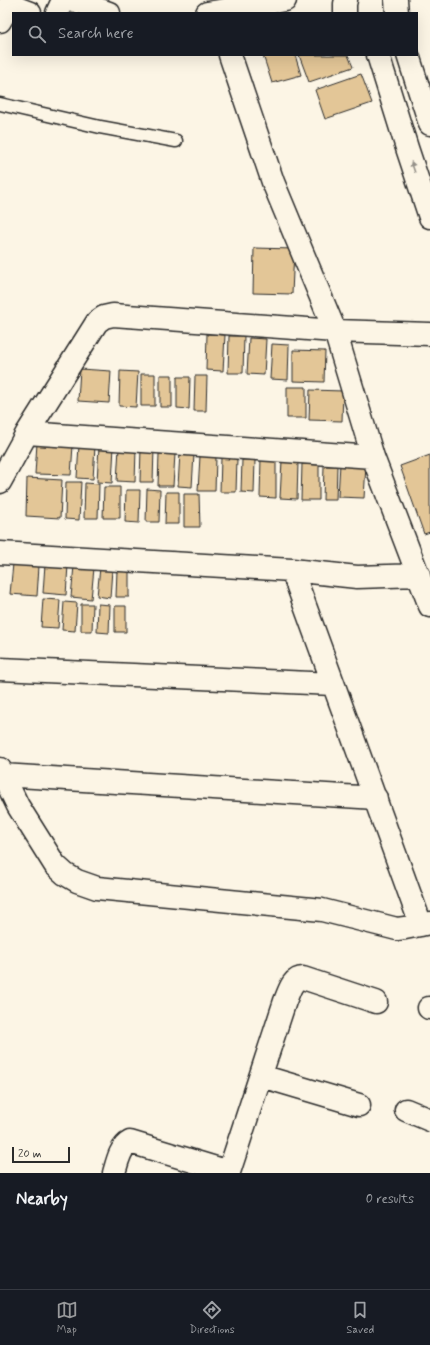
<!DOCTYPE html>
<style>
body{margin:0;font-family:Mynerve,sans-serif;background:#20242c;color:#f1f3f6}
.scale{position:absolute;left:12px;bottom:10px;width:58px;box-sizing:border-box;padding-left:4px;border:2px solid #2b2b2b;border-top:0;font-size:11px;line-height:14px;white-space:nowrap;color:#2b2b2b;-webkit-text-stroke:3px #fcf5e5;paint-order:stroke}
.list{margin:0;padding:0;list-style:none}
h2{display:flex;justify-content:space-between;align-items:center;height:52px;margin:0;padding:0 16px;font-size:17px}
h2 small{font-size:13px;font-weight:400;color:#9ea1a6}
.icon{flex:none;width:22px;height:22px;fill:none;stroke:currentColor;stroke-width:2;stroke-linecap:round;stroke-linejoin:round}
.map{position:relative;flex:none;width:430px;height:1173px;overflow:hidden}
.search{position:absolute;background:#171b24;box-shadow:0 4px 16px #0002;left:12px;right:12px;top:12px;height:44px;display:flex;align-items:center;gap:10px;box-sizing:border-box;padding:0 14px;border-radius:0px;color:#9ea1a6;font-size:15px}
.sheet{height:116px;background:#171b24}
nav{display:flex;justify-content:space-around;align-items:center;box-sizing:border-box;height:56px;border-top:1px solid #363941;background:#171b24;font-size:11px;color:#9ea1a6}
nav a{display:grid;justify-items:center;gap:2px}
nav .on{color:#98999b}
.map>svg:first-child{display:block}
</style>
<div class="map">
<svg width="430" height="1173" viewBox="0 0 430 1173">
<rect width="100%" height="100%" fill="#fcf5e5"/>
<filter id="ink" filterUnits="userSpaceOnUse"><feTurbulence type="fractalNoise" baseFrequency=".025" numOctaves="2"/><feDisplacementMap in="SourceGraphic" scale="8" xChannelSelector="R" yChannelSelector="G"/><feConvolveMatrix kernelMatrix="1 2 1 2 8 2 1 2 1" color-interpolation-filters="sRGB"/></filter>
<g filter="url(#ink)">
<path fill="#e3c697" stroke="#2b2b2b" d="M 263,55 L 295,55 L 301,75 L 272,83 Z
M 299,55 L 348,55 L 353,67 L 309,82 Z
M 361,74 L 372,103 L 325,119 L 315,90 Z
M 254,248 L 294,249 L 292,294 L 253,293 Z
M 207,334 L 225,335 L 223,371 L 206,370 Z
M 229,336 L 244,336 L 243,373 L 228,373 Z
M 249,338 L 266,339 L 264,375 L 247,374 Z
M 272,344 L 289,345 L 288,380 L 270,379 Z
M 293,350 L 325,351 L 324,382 L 293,381 Z
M 80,369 L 111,371 L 109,403 L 78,401 Z
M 120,371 L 138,372 L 136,407 L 119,406 Z
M 141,374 L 155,374 L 155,406 L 141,406 Z
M 160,375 L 172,375 L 172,407 L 160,407 Z
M 195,376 L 207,376 L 206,411 L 194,411 Z
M 177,377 L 190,377 L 189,409 L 177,408 Z
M 287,387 L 306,387 L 306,418 L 287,418 Z
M 310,390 L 343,391 L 342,421 L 309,420 Z
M 37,443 L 73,445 L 71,475 L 35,474 Z
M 79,445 L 95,446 L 93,479 L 77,478 Z
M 99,446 L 114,446 L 112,483 L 97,482 Z
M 119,448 L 136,449 L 135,482 L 117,481 Z
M 141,448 L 154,448 L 153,482 L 140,482 Z
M 180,453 L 194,454 L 192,487 L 178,486 Z
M 159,454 L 175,454 L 173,486 L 158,486 Z
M 430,455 L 430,532 L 424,534 L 400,466 Z
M 200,456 L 216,457 L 215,491 L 198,491 Z
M 221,458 L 237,458 L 236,492 L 220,492 Z
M 261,458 L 276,459 L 276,498 L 260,497 Z
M 242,460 L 255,460 L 254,493 L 241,492 Z
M 282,461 L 298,462 L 297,499 L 280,498 Z
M 302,464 L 319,465 L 319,500 L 301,500 Z
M 340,464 L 366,465 L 364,498 L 338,497 Z
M 324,466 L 337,466 L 336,500 L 323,500 Z
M 27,478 L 62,480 L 60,518 L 26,516 Z
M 66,482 L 81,482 L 79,520 L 65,519 Z
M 85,483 L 99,484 L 98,518 L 84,518 Z
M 104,487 L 120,487 L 120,518 L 103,518 Z
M 147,489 L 160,490 L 159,522 L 146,522 Z
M 126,490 L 140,490 L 139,523 L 125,522 Z
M 166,492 L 179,492 L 179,524 L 165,524 Z
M 184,494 L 199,494 L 200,527 L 184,527 Z
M 13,564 L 39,566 L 37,596 L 10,594 Z
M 45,564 L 68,565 L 66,595 L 43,593 Z
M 74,566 L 94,568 L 91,599 L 71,597 Z
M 100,568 L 112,569 L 110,598 L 97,596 Z
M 117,570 L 129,570 L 129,597 L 116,597 Z
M 43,599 L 60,600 L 58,628 L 41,627 Z
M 64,602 L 77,603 L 75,631 L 62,630 Z
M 81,604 L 93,604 L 92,631 L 81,631 Z
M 98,604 L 110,605 L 109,633 L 97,632 Z
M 115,606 L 126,606 L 126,632 L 115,632 Z"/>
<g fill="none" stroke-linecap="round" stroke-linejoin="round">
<defs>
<path id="lane" d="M 0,104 L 100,127 L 176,141"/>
<path id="street" d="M 73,0 L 109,13
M 396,0 L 397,13
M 9,5 L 30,13
M 57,13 L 63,0
M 207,13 L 285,0
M 345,13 L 345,4 L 346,0
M 230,55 L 273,182 L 335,331 L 373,457 L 430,606
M 378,55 L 407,148 L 430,217
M 408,55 L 430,124
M 27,433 L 373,457
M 0,482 L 27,433 L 97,322 L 104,317 L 113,315 L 335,331 L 430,334
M 0,553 L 292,570 L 357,577 L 419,575
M 292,570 L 421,925
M 0,669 L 333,684
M 0,769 L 18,806 L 55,865 L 65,874 L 77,881 L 97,888 L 322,910 L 397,929 L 405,928 L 430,923
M 2,775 L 376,798
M 429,1008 L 430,1008
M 261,1076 L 359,1105
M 406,1110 L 430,1120
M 114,1173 C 117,1163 120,1147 130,1142 L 229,1172 L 285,1001 C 289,992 292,978 303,978 L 376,1002"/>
<path id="secondary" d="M 0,21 L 12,0"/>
</defs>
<use href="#lane" stroke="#2b2b2b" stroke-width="15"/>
<use href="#street" stroke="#2b2b2b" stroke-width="25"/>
<use href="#secondary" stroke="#2b2b2b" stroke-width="25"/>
<use href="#lane" stroke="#fcf5e5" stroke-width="12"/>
<use href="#street" stroke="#fcf5e5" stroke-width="22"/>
<use href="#secondary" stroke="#fcf5e5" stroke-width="22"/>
</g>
<defs><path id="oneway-solid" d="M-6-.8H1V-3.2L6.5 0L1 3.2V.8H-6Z"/></defs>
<use fill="#949088" href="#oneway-solid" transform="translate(413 167) rotate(-109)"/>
</g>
</svg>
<div class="scale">20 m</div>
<div class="search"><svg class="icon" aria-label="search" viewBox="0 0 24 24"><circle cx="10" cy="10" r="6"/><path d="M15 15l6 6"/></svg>Search here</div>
</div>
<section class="sheet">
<h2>Nearby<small>0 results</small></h2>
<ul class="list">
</ul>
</section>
<nav>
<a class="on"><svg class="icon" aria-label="map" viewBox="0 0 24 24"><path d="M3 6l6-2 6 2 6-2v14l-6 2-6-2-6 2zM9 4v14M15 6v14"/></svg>Map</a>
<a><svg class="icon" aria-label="directions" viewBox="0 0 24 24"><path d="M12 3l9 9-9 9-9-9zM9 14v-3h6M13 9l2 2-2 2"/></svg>Directions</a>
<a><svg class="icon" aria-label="saved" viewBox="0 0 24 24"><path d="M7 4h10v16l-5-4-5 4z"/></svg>Saved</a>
</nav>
